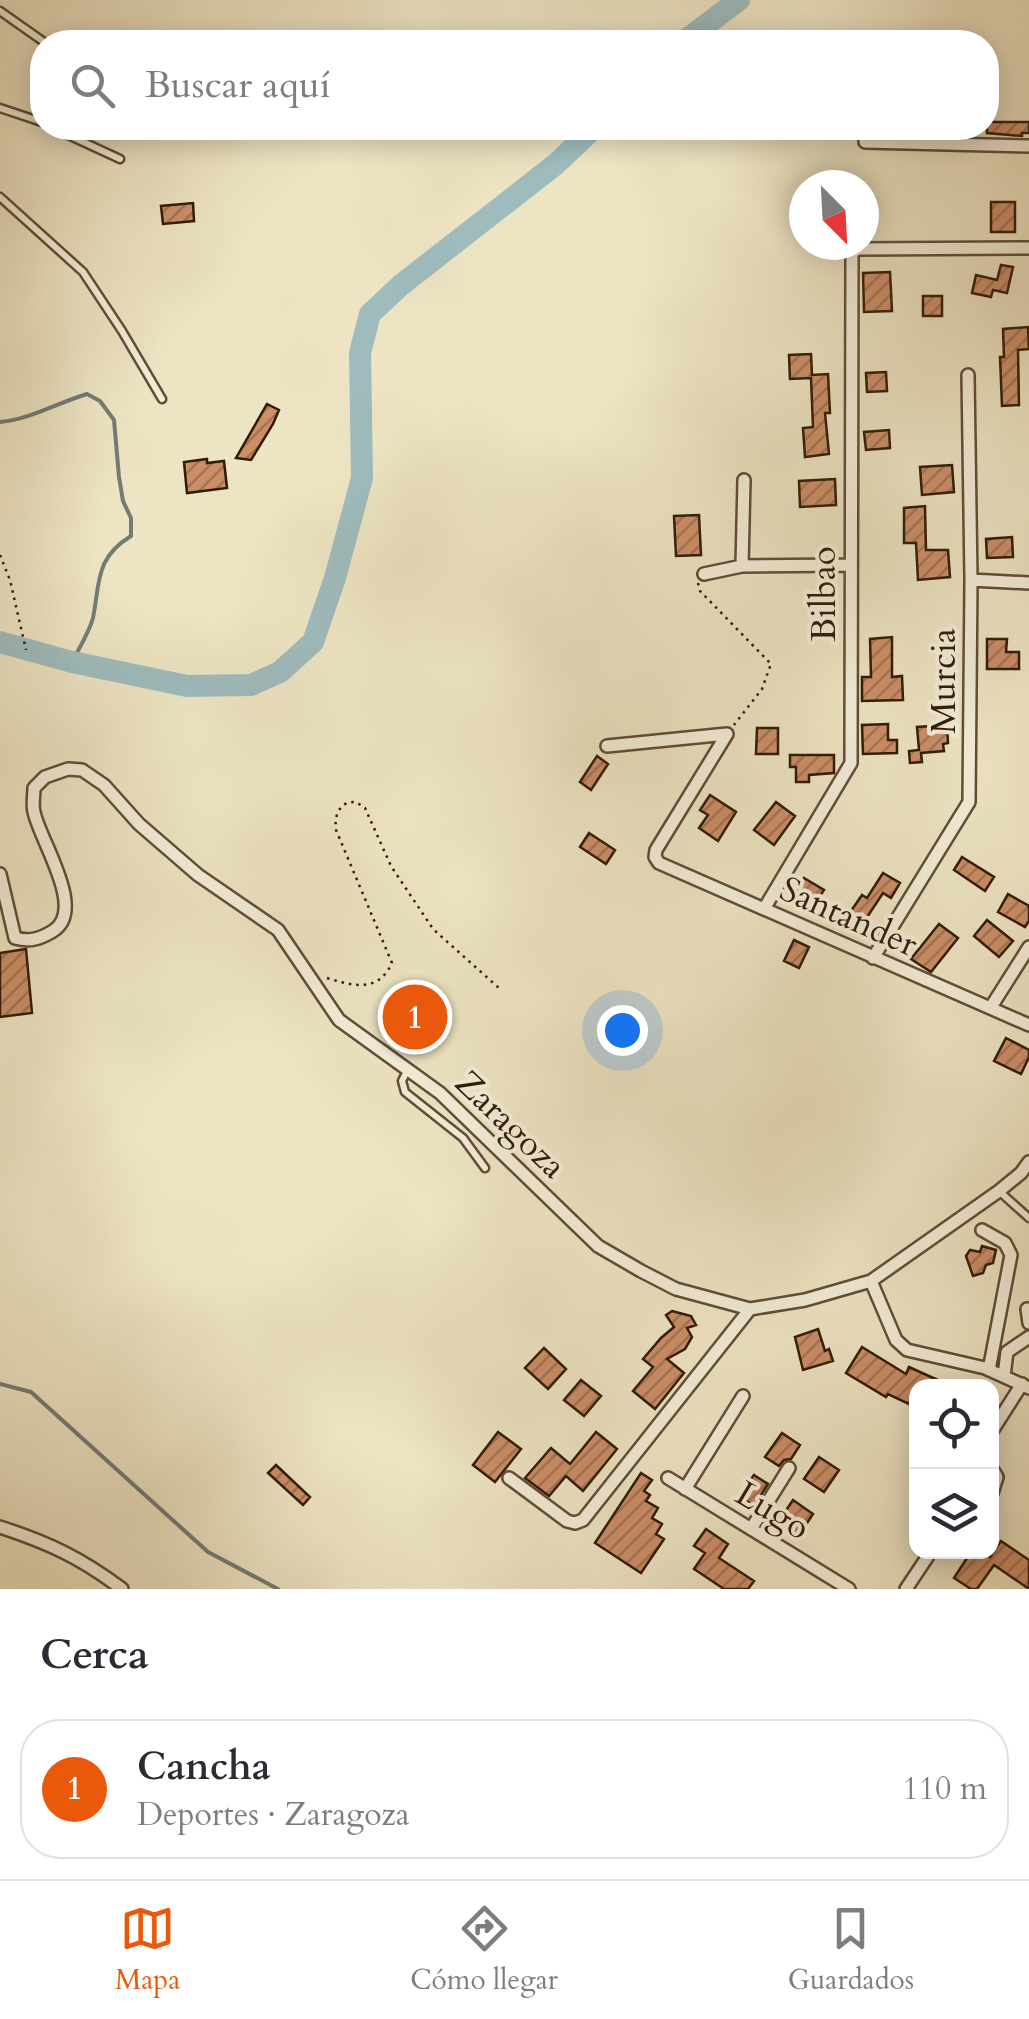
<!DOCTYPE html>
<html lang="es">
<meta charset="utf-8">
<style>
body{margin:0;font-family:Cardo,serif;background:#f7f7f7;color:#2b2b33}
.controls{position:absolute;right:30px;bottom:30px;display:grid;overflow:hidden;border-radius:20px;box-shadow:0 5px 25px #0003}
.controls button{width:90px;height:90px;display:grid;place-items:center;padding:0;border:0;border-bottom:2px solid #e1e1e2;background:#fff;color:#2b2b33;font:50px sans-serif}
.compass{position:absolute;left:789px;top:170px;width:90px;height:90px;border-radius:50%;background:#fff;box-shadow:0 5px 25px #0003;rotate:156deg}
.you{position:absolute;left:622px;top:1030px;width:35px;height:35px;margin:-25px;border:8px solid #fff;border-radius:50%;background:#1a73e8;box-shadow:0 0 0 15px #1a73e833}
.badge{display:grid;place-items:center;width:65px;height:65px;border-radius:50%;background:#ea580c;color:#fff;font-size:32px;font-weight:700}
.pin{position:absolute;translate:-50% -50%;border:5px solid #fff;box-shadow:0 2px 10px #0006}
.list{margin:0;padding:0;list-style:none}
h2{display:flex;justify-content:space-between;align-items:center;height:130px;margin:0;padding:0 40px;font-size:42px}
h2 small{font-size:32px;font-weight:400;color:#7c7c81}
.list li{display:grid;grid-template-columns:65px 1fr auto;gap:30px;align-items:center;box-sizing:border-box;height:140px;margin:0 20px 20px;padding:0 20px;border:2px solid #e1e1e2;border-radius:40px}
.list b{display:block;font-size:38px;white-space:nowrap}
.list p{margin:0;font-size:32px;white-space:nowrap;color:#7c7c81}
.list em{font-size:32px;font-style:normal;color:#7c7c81}
.icon{flex:none;width:55px;height:55px;fill:none;stroke:currentColor;stroke-width:2;stroke-linecap:round;stroke-linejoin:round}
.map{position:relative;flex:none;width:1029px;height:1589px;overflow:hidden}
.search{position:absolute;background:#fff;box-shadow:0 5px 25px #0003;left:30px;right:30px;top:30px;height:110px;display:flex;align-items:center;gap:25px;box-sizing:border-box;padding:0 35px;border-radius:40px;color:#7c7c81;font-size:38px}
.sheet{height:290px;background:#fff}
nav{display:flex;justify-content:space-around;align-items:center;box-sizing:border-box;height:140px;border-top:2px solid #e1e1e2;background:#fff;font-size:28px;color:#7c7c81}
nav a{display:grid;justify-items:center;gap:5px}
nav .on{color:#ea580c}
.map>svg:first-child{display:block}
</style>
<div class="map">
<svg width="1029" height="1589" viewBox="0 0 1029 1589">
<defs>
<pattern id="building-hatch" width="6" height="6" patternUnits="userSpaceOnUse" patternTransform="scale(2.5)"><rect width="6" height="6" fill="#cb8e67"/><path d="M-1 1l2-2M0 6l6-6M5 7l2-2" fill="none" stroke="#a57353"/></pattern>
</defs>
<rect width="100%" height="100%" fill="#ede4c3"/>
<filter id="stains"><feTurbulence type="fractalNoise" baseFrequency=".002" numOctaves="4"/><feColorMatrix values="0 0 0 0 .2 0 0 0 0 .09 0 0 0 0 .02 0 0 0 .5 -.17"/></filter>
<radialGradient id="worn" r=".72"><stop offset=".6" stop-color="#630" stop-opacity="0"/><stop offset="1" stop-color="#630" stop-opacity=".3"/></radialGradient>
<path fill="#b4c596" stroke="#72704e" stroke-width="2.5" d="M 401,984 L 451,1018 L 430,1049 L 380,1015 Z"/>
<g fill="none" stroke-linecap="round" stroke-linejoin="round">
<path stroke="#727c75" stroke-width="4" d="M 0,422 C 31,419 57,403 87,394 L 100,401 L 114,420 L 119,477 L 123,501 L 131,518 L 131,536 C 95,558 100,582 93,618 C 89,633 79,648 72,662
M 0,1384 L 31,1392 L 208,1552 L 278,1589"/>
<path stroke="#9ebcbe" stroke-width="22" d="M 683,42 L 739,0
M 0,642 L 72,662 L 187,686 L 251,685 L 280,672 L 313,642 L 335,578 L 362,478 L 360,353 L 370,314 L 401,285 L 556,164 L 594,128"/>
</g>
<path fill="url(#building-hatch)" stroke="#301b07" stroke-width="2.5" d="M 987,122 L 1029,122 L 1029,133 L 1022,133 L 1022,136 L 987,133 Z
M 991,202 L 1015,202 L 1015,232 L 991,232 Z
M 193,203 L 194,221 L 163,224 L 161,206 Z
M 1001,265 L 1013,267 L 1007,293 L 993,290 L 991,297 L 972,293 L 976,275 L 997,280 Z
M 890,272 L 892,311 L 864,312 L 863,273 Z
M 923,296 L 942,296 L 942,316 L 923,316 Z
M 1028,327 L 1029,349 L 1018,350 L 1019,405 L 1002,406 L 1000,357 L 1004,357 L 1003,329 Z
M 811,354 L 812,375 L 828,374 L 830,413 L 825,413 L 829,454 L 805,457 L 803,428 L 813,427 L 811,378 L 790,379 L 789,355 Z
M 886,372 L 887,391 L 867,392 L 866,373 Z
M 267,404 L 279,410 L 273,424 L 251,460 L 236,458 Z
M 889,430 L 890,448 L 866,450 L 864,432 Z
M 207,459 L 207,463 L 224,461 L 227,488 L 187,493 L 184,462 Z
M 952,465 L 954,492 L 922,495 L 920,467 Z
M 835,479 L 836,505 L 800,507 L 799,481 Z
M 925,506 L 926,550 L 948,550 L 950,577 L 918,580 L 916,543 L 904,543 L 904,508 Z
M 699,515 L 701,555 L 676,556 L 674,516 Z
M 1012,537 L 1013,557 L 987,558 L 986,539 Z
M 892,637 L 892,677 L 902,676 L 903,700 L 862,701 L 862,677 L 871,677 L 870,639 Z
M 987,639 L 1007,639 L 1006,652 L 1019,652 L 1019,669 L 987,669 Z
M 888,724 L 888,740 L 897,740 L 897,753 L 863,754 L 862,725 Z
M 947,725 L 948,743 L 943,744 L 944,751 L 921,753 L 922,762 L 910,763 L 909,751 L 919,750 L 917,727 Z
M 757,728 L 778,728 L 778,754 L 756,754 Z
M 790,755 L 834,755 L 834,773 L 809,775 L 809,782 L 796,782 L 796,767 L 790,767 Z
M 597,756 L 608,764 L 591,790 L 580,782 Z
M 710,795 L 736,812 L 718,841 L 699,828 L 708,815 L 700,810 Z
M 776,802 L 795,816 L 774,845 L 754,830 Z
M 589,833 L 615,850 L 606,864 L 580,847 Z
M 962,857 L 994,877 L 985,891 L 954,870 Z
M 883,873 L 900,883 L 891,898 L 883,893 L 856,934 L 842,924 L 862,895 L 867,898 Z
M 804,878 L 824,890 L 810,911 L 791,899 Z
M 1008,894 L 1029,906 L 1029,921 L 1025,927 L 998,912 Z
M 987,920 L 1013,941 L 999,957 L 974,936 Z
M 939,924 L 958,938 L 931,972 L 911,959 Z
M 794,940 L 809,947 L 799,968 L 784,961 Z
M 26,949 L 32,1013 L 0,1017 L 0,953 Z
M 1006,1038 L 1029,1050 L 1029,1057 L 1021,1074 L 994,1061 Z
M 982,1246 L 996,1250 L 993,1263 L 986,1265 L 983,1273 L 973,1276 L 966,1256 L 970,1250 L 980,1252 Z
M 672,1311 L 691,1316 L 696,1325 L 687,1328 L 692,1337 L 685,1349 L 667,1359 L 684,1373 L 655,1409 L 633,1391 L 653,1367 L 643,1359 L 661,1338 L 674,1327 L 666,1315 Z
M 818,1329 L 825,1351 L 829,1349 L 833,1361 L 803,1370 L 795,1337 Z
M 862,1347 L 906,1374 L 909,1367 L 951,1386 L 916,1386 L 909,1404 L 888,1394 L 886,1397 L 846,1373 Z
M 544,1348 L 566,1369 L 548,1389 L 525,1368 Z
M 581,1380 L 601,1396 L 584,1416 L 564,1400 Z
M 498,1432 L 521,1449 L 495,1482 L 473,1465 Z
M 596,1432 L 617,1449 L 583,1491 L 566,1476 L 549,1496 L 525,1478 L 551,1448 L 570,1464 Z
M 782,1433 L 800,1445 L 791,1459 L 784,1460 L 779,1466 L 765,1457 Z
M 819,1457 L 839,1470 L 824,1492 L 804,1479 Z
M 276,1465 L 310,1497 L 303,1505 L 268,1473 Z
M 641,1473 L 652,1480 L 644,1491 L 650,1495 L 646,1501 L 658,1508 L 652,1518 L 662,1524 L 656,1534 L 664,1539 L 641,1573 L 595,1543 Z
M 754,1475 L 768,1484 L 754,1506 L 739,1496 Z
M 793,1500 L 813,1514 L 799,1535 L 778,1522 Z
M 706,1529 L 728,1544 L 719,1558 L 754,1581 L 748,1589 L 724,1589 L 694,1569 L 705,1553 L 694,1546 Z
M 1001,1541 L 1029,1560 L 1029,1589 L 994,1565 L 977,1589 L 971,1589 L 954,1578 L 971,1552 L 982,1552 L 990,1557 Z"/>
<g fill="none" stroke-linecap="round" stroke-linejoin="round">
<defs>
<path id="service" d="M 0,11 L 44,42
M 0,108 L 42,122
M 53,128 L 120,159
M 0,197 L 83,272 L 122,331 L 162,399
M 408,1069 L 402,1081 L 405,1092 L 463,1138 L 485,1168
M 1000,1192 L 1029,1218"/>
<path id="minor" d="M 865,142 L 1029,146
M 742,566 L 744,480
M 704,574 L 742,566 L 850,565
M 971,580 L 1029,583
M 727,734 L 656,850 L 655,857 L 659,863 L 1029,1025
M 607,746 L 727,734
M 0,874 L 15,938 C 30,942 40,939 53,931 C 87,910 40,841 34,812 C 32,805 34,796 34,788 L 45,777 L 68,769 L 82,770 L 104,785 L 139,824 L 198,875 L 278,930 L 339,1020 L 440,1093 L 598,1246 L 641,1271 L 676,1289 L 750,1309 L 805,1300 L 871,1281 L 999,1191 L 1021,1173 L 1029,1162
M 764,909 L 851,763 L 852,253 L 858,249 L 1029,248
M 873,958 L 969,802 L 971,580 L 968,375
M 991,1007 L 1029,947
M 982,1230 L 1005,1243 L 1011,1255 L 989,1370
M 871,1281 L 896,1340 L 907,1350 L 985,1368 L 1029,1388
M 1027,1309 L 1029,1323
M 1004,1376 L 1007,1352 L 1029,1337
M 992,1431 L 1022,1384
M 992,1469 L 997,1477 L 992,1493
M 509,1478 L 567,1521 L 575,1523 L 583,1520 L 750,1309
M 668,1478 L 849,1589
M 685,1489 L 743,1396
M 0,1527 C 49,1543 81,1558 122,1589
M 751,1529 L 789,1468
M 906,1589 L 928,1556"/>
</defs>
<use href="#service" stroke="#5f4d36" stroke-width="11"/>
<use href="#minor" stroke="#5f4d36" stroke-width="16"/>
<path stroke="#301b07" stroke-width="2.5" stroke-dasharray="2.5 5" stroke-linecap="butt" d="M 0,555 L 10,580 L 26,650
M 698,583 L 700,591 L 771,664 L 762,689 L 734,725
M 327,978 C 353,986 378,993 392,963 L 336,830 C 334,816 339,801 356,802 L 365,808 L 391,866 L 433,929 L 500,989"/>
<use href="#service" stroke="#f3edd8" stroke-width="6"/>
<use href="#minor" stroke="#f3edd8" stroke-width="11"/>
</g>
<g text-anchor="middle" stroke-width="8" stroke-linejoin="round" paint-order="stroke">
<g font-size="35" fill="#301b07" stroke="#f3edd8">
<text transform="translate(823 594) rotate(-90)" y="12">Bilbao</text>
<text transform="translate(943 681) rotate(-90)" y="12">Murcia</text>
<text transform="translate(849 916) rotate(24)" y="12">Santander</text>
<text transform="translate(511 1124) rotate(44)" y="12">Zaragoza</text>
<text transform="translate(773 1510) rotate(31)" y="12">Lugo</text>
</g>
</g>
<rect width="100%" height="100%" filter="url(#stains)"/>
<rect width="100%" height="100%" fill="url(#worn)"/>
</svg>
<div class="controls">
<button><svg class="icon" aria-label="locate" viewBox="0 0 24 24"><circle cx="12" cy="12" r="6"/><path d="M12 2v4M12 18v4M2 12h4M18 12h4"/></svg></button>
<button><svg class="icon" aria-label="layers" viewBox="0 0 24 24"><path d="M12 4l9 5-9 5-9-5zM3 14l9 5 9-5"/></svg></button>
</div>
<svg class="compass" viewBox="-18 -18 36 36"><path d="M0-13l5 13h-10z" fill="#e53935"/><path d="M0 13l5-13h-10z" fill="#7c7c81"/></svg>
<div class="you"></div>
<div class="pin badge" style="left:415px;top:1017px">1</div>
<div class="search"><svg class="icon" aria-label="search" viewBox="0 0 24 24"><circle cx="10" cy="10" r="6"/><path d="M15 15l6 6"/></svg>Buscar aquí</div>
</div>
<section class="sheet">
<h2>Cerca<small></small></h2>
<ul class="list">
<li><span class="badge">1</span><div><b>Cancha</b><p>Deportes · Zaragoza</p></div><em>110 m</em></li>
</ul>
</section>
<nav>
<a class="on"><svg class="icon" aria-label="map" viewBox="0 0 24 24"><path d="M3 6l6-2 6 2 6-2v14l-6 2-6-2-6 2zM9 4v14M15 6v14"/></svg>Mapa</a>
<a><svg class="icon" aria-label="directions" viewBox="0 0 24 24"><path d="M12 3l9 9-9 9-9-9zM9 14v-3h6M13 9l2 2-2 2"/></svg>Cómo llegar</a>
<a><svg class="icon" aria-label="saved" viewBox="0 0 24 24"><path d="M7 4h10v16l-5-4-5 4z"/></svg>Guardados</a>
</nav>
